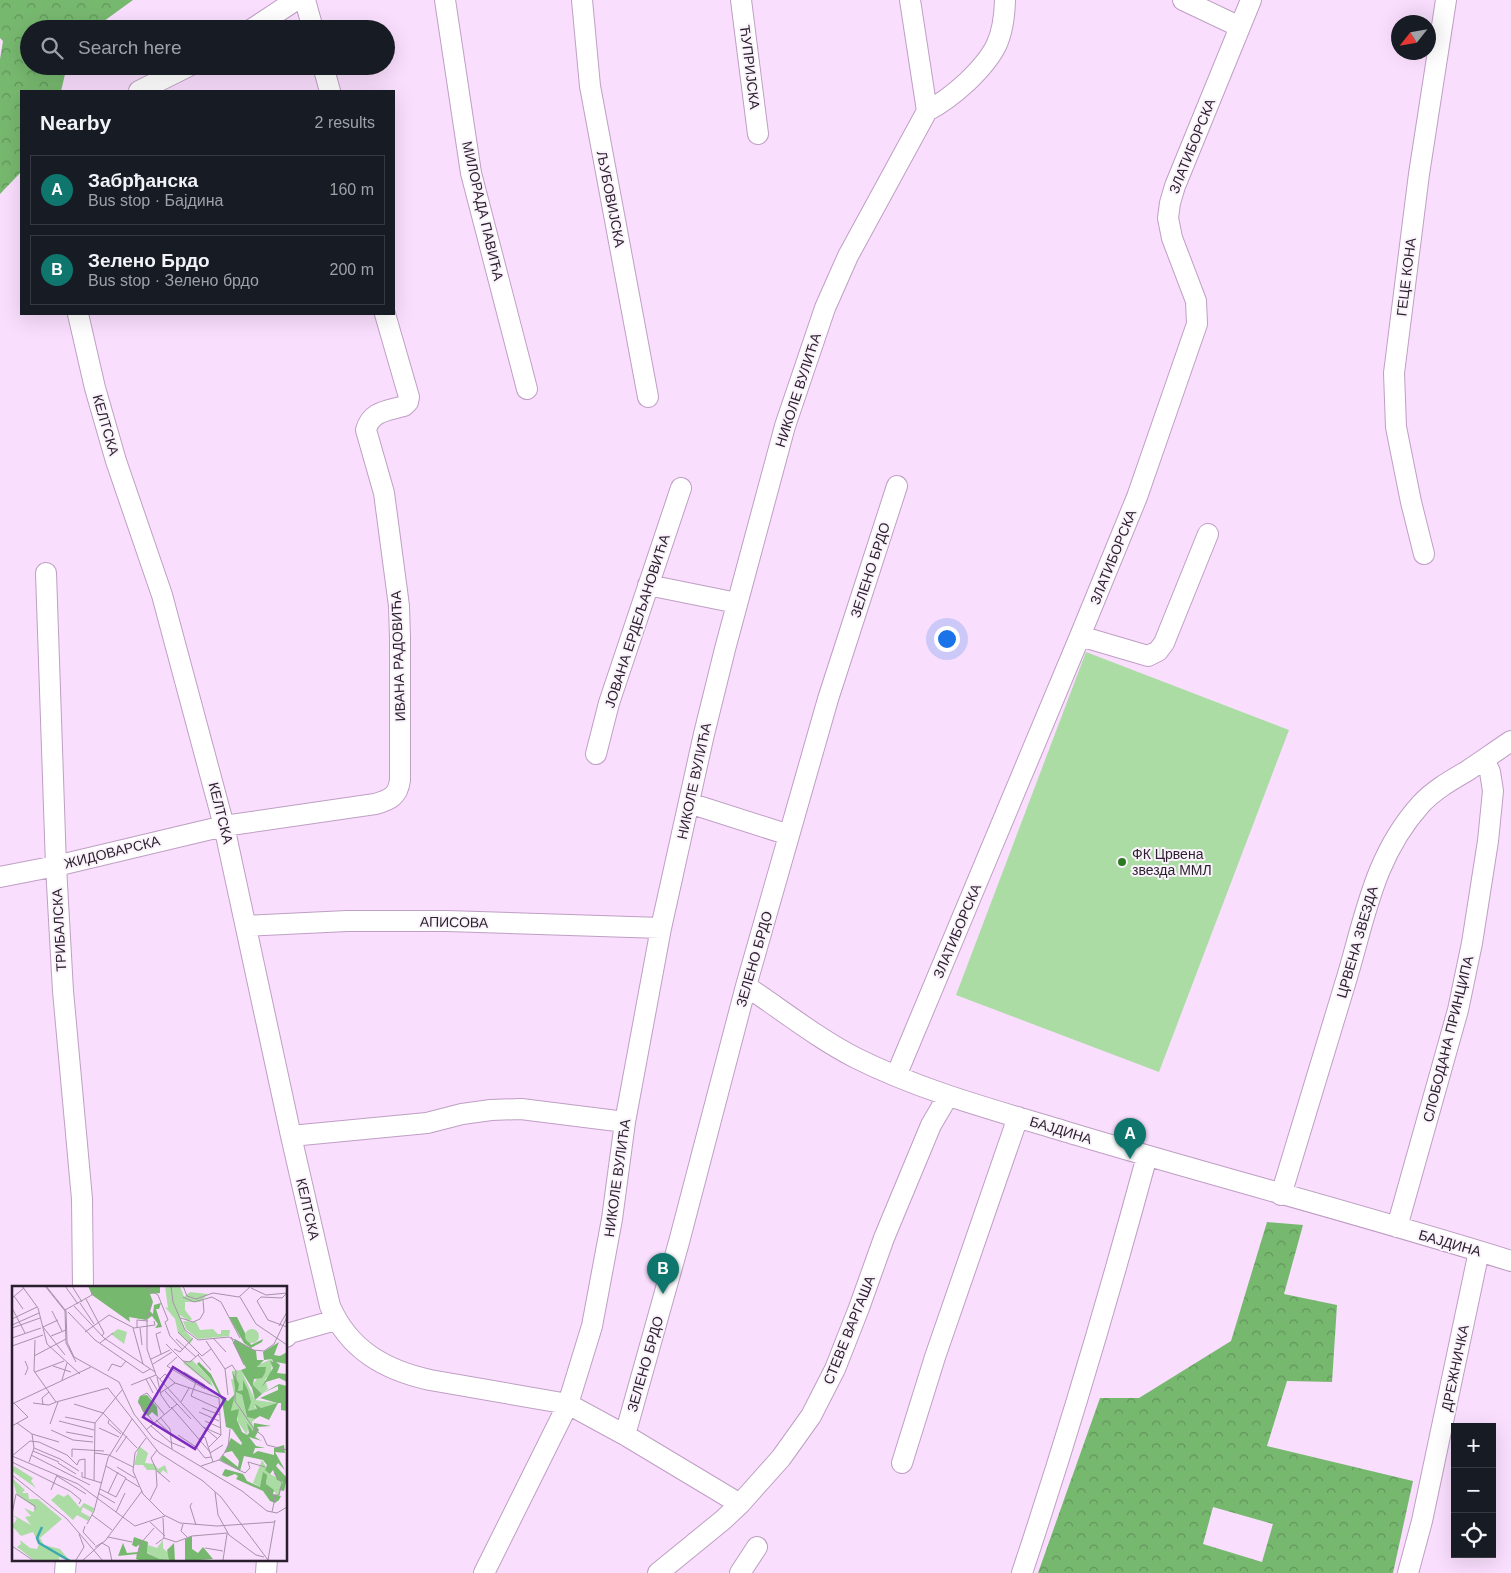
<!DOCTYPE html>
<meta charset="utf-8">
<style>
body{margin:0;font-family:Helvetica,sans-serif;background:#242831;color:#f1f3f6}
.controls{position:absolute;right:15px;bottom:15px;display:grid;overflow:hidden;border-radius:0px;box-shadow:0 5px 20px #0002}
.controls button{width:45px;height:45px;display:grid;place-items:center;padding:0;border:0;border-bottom:1px solid #363941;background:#171b24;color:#f1f3f6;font:25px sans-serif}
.compass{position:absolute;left:1391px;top:15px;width:45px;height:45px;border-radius:50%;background:#171b24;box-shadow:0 5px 20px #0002;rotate:239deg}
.you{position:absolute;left:946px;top:638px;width:18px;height:18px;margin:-12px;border:4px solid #fff;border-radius:50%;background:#1a73e8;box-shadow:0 0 0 8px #1a73e833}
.badge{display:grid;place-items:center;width:32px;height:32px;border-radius:50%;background:#0f766e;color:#fff;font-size:16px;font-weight:700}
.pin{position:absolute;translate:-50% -41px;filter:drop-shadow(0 1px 2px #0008)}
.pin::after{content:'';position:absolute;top:26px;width:18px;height:15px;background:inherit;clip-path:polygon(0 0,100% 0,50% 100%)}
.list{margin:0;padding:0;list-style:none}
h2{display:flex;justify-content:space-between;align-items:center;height:65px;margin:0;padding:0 20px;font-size:21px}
h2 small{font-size:16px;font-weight:400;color:#9ea1a6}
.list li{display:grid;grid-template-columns:32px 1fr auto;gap:15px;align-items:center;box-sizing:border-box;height:70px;margin:0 10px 10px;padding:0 10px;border:1px solid #363941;border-radius:0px}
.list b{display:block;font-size:19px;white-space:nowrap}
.list p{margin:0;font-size:16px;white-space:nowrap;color:#9ea1a6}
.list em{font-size:16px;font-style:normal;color:#9ea1a6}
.icon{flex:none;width:28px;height:28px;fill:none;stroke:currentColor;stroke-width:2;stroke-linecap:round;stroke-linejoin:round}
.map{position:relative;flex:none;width:1511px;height:1573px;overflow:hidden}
.search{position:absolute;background:#171b24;box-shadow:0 5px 20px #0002;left:20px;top:20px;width:375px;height:55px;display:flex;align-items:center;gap:12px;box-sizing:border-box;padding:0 18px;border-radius:28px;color:#9ea1a6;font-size:19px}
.panel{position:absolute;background:#171b24;box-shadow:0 5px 20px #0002;left:20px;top:90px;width:375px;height:225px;border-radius:0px}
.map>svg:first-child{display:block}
</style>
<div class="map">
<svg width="1511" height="1573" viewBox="0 0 1511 1573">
<defs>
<pattern id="forest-crowns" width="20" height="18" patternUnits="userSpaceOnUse" patternTransform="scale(1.25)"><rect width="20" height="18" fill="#77b86f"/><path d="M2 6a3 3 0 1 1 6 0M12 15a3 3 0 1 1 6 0" fill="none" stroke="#62955c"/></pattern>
</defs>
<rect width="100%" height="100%" fill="#f9defd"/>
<path fill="url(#forest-crowns)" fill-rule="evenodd" d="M 0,0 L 133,0 L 93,29 L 29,29 L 29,66 L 67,66 L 61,91 L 21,91 L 21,172 L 0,194 L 0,59 L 3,41 L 0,38 Z
M 1267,1222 L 1303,1225 L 1284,1294 L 1337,1305 L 1332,1382 L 1287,1381 L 1267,1446 L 1413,1481 L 1393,1573 L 1038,1573 L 1100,1398 L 1139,1398 L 1231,1341 ZM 1213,1507 L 1273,1524 L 1262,1562 L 1203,1544 Z"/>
<path fill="#abdca4" d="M 1086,652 L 1289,730 L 1159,1072 L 956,995 Z"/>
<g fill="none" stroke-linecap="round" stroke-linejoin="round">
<defs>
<path id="street" d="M 305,0 L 313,29
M 445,0 L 471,173 L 527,389
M 582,0 L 590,86 L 648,397
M 741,0 L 758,134
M 1183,0 L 1240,27
M 252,29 L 296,0
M 323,66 L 330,91
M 139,91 L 189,66
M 927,111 C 943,103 954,94 967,82 C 995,55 1004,39 1005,0
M 78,314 L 95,388 L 116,461 L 162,595 L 224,826 L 291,1136 L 330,1306 C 349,1350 385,1370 430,1380 L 568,1404 L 625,1435 L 740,1504
M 1424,554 L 1411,502 L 1396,427 L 1394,373 L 1419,174 L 1446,0
M 46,573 L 56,866 L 63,991 L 82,1199 L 83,1287
M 648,585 L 737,603
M 1080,636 L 1148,656 L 1158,651 L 1164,643 L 1208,534
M 596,754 L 609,703 L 681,488
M 689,803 L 789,835
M 0,877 L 56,866 L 224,826 L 375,804 C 390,800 398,796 400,780 L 400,638 L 399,606 L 384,493 L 366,430 C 371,411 387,411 404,406 L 408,402 L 409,397 L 385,314
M 246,926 L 347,921 L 447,921 L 661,928
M 746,986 C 782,1010 817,1038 856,1058 C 926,1093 1002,1112 1077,1135 C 1221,1178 1367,1216 1511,1261
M 896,1076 L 1080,636 L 1137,497 L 1197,324 L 1196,301 L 1172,238 L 1168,218 L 1170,203 L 1175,186 L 1251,0
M 291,1136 L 427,1123 L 462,1114 L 491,1110 L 521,1109 L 625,1122
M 1281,1195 C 1303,1124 1324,1054 1345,984 C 1365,919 1373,857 1421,804 C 1434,790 1450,781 1467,771 C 1482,761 1496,751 1511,741
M 1397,1227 L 1458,1010 L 1472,943 L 1488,841 L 1493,791 L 1490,772 L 1484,760
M 286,1337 L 290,1333 L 336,1320
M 625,1435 L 679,1242 L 746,986 L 828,699 L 897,486
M 902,1463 L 935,1357 L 1018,1117
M 65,1573 L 66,1559
M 266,1573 L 267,1559
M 484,1573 L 568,1404 L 592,1326 L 612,1219 L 625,1122 L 661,928 L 704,734 L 725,649 L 785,426 L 825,308 L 848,256 L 927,111 L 910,0
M 658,1573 L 723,1520 L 740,1504 L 781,1458 L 811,1416 L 835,1369 L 859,1308 L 884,1238 L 931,1125 L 948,1096
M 740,1573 L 757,1547
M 1022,1573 C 1068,1435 1109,1296 1147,1156
M 1408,1573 L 1422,1521 L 1479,1251"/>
</defs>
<use href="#street" stroke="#bf9fc4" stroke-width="22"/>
<use href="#street" stroke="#fff" stroke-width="20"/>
</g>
<circle fill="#2b7921" stroke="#faf3fb" stroke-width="2" cx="1122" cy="862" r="5"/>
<g text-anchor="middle" stroke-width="4" stroke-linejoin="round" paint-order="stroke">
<g font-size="14" fill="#2b1f2d" stroke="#faf3fb">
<text transform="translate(750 67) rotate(83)" y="5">ЋУПРИЈСКА</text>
<text transform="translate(1192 146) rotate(-68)" y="5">ЗЛАТИБОРСКА</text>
<text transform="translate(611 199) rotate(79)" y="5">ЉУБОВИЈСКА</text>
<text transform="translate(483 211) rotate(77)" y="5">МИЛОРАДА ПАВИЋА</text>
<text transform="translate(1406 277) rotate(-83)" y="5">ГЕЦЕ КОНА</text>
<text transform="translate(798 390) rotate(-72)" y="5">НИКОЛЕ ВУЛИЋА</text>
<text transform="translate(106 425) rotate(74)" y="5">КЕЛТСКА</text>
<text transform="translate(1113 557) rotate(-68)" y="5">ЗЛАТИБОРСКА</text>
<text transform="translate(870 570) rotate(-72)" y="5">ЗЕЛЕНО БРДО</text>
<text transform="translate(637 621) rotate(-72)" y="5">ЈОВАНА ЕРДЕЉАНОВИЋА</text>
<text transform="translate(398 656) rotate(-92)" y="5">ИВАНА РАДОВИЋА</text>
<text transform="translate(694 781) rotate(-78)" y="5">НИКОЛЕ ВУЛИЋА</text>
<text transform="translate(221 813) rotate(76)" y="5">КЕЛТСКА</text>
<text transform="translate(112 852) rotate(-14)" y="5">ЖИДОВАРСКА</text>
<text transform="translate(454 922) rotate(1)" y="5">АПИСОВА</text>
<text transform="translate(59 930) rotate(-93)" y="5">ТРИБАЛСКА</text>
<text transform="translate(957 931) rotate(-67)" y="5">ЗЛАТИБОРСКА</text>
<text transform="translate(1357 942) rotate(-74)" y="5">ЦРВЕНА ЗВЕЗДА</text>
<text transform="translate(754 959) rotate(-74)" y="5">ЗЕЛЕНО БРДО</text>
<text transform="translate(1448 1039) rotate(-76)" y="5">СЛОБОДАНА ПРИНЦИПА</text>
<text transform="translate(1061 1130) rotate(17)" y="5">БАЈДИНА</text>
<text transform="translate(617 1178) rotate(-82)" y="5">НИКОЛЕ ВУЛИЋА</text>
<text transform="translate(308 1209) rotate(77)" y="5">КЕЛТСКА</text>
<text transform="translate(1450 1243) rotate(16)" y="5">БАЈДИНА</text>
<text transform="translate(849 1330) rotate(-68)" y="5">СТЕВЕ ВАРГАША</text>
<text transform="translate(645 1364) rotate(-74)" y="5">ЗЕЛЕНО БРДО</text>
<text transform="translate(1455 1368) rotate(-78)" y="5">ДРЕЖНИЧКА</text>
</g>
<g font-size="14" fill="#2b1f2d" stroke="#faf3fb" text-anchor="start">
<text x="1132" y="859">ФК Црвена<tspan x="1132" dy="16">звезда ММЛ</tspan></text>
</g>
</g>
<g transform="translate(12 1286)">
<rect width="275" height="275" fill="#f9defd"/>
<path d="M 153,0 L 168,0 L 172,11 L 178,6 L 196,8 L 188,16 L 173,16 L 173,24 L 180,33 L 177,35 L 168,29 L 173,45 L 181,53 L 178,58 L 166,47 L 163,33 L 153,21 L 156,22 ZM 260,73 L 259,89 L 253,93 L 256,103 L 250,108 L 241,99 L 251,81 L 247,83 L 246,79 ZM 180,74 L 198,92 L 201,101 L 171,77 ZM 229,84 L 243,114 L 265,117 L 249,122 L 242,120 L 245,123 L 243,125 L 236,125 L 238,116 L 236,104 L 231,95 L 231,104 L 226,105 L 220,85 ZM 219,93 L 223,94 L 224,106 L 230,109 L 235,131 L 243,133 L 240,136 L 242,145 L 236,142 L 235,149 L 226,136 L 226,128 L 219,126 L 222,108 ZM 127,160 L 136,167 L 133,177 L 142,178 L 146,183 L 153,179 L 156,188 L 151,184 L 148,188 L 144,184 L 135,184 L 131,179 L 122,179 ZM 250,174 L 258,188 L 271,195 L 267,210 L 254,198 L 255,193 L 248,201 L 241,197 ZM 2,180 L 21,192 L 19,195 L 24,202 L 0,185 ZM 0,192 L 13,204 L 10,207 L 16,207 L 17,213 L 26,213 L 50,233 L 28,252 L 32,259 L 48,263 L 58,275 L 47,271 L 47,275 L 23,275 L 5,261 L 9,258 L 8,254 L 18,262 L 25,263 L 27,258 L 21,246 L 9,250 L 0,240 L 5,233 L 1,229 L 19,239 L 13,231 L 19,230 L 12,222 L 21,226 L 24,222 L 5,209 ZM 46,208 L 52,211 L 56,208 L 68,222 L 72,217 L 82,222 L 81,227 L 71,221 L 69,226 L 78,231 L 76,235 L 65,229 L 61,234 L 39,214 ZM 151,254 L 151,262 L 159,270 L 157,274 L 147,274 L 135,266 L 136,259 L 145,262 Z" fill="#abdca4"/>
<path d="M 76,0 L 148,1 L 148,7 L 138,8 L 141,16 L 138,25 L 141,28 L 142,19 L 149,17 L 147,23 L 144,23 L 150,41 L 143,42 L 146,38 L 140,30 L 134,34 L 117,31 L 118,36 L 80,9 ZM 217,31 L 225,31 L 239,59 L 251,53 L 250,56 L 239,62 L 232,57 ZM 223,53 L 244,65 L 245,74 L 252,74 L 251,66 L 267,56 L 262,69 L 268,70 L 275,66 L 275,78 L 264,76 L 268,79 L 265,87 L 275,88 L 275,96 L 267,92 L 254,96 L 249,102 L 261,82 L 258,75 L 261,76 L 260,73 L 252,74 L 245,81 L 254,81 L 253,87 L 250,92 L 242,93 L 241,99 L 250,108 L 243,114 L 240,102 L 229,84 L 234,82 L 221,57 ZM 187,76 L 199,88 L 210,111 L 216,115 L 223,108 L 219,125 L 227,123 L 225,134 L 230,146 L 235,149 L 237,147 L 235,137 L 241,145 L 242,137 L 259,140 L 245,141 L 247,144 L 243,151 L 250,155 L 237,151 L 244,160 L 253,162 L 243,162 L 241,168 L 246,165 L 262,169 L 262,162 L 272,159 L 273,167 L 263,166 L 273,184 L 266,177 L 264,180 L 275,192 L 272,205 L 267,204 L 271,196 L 265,194 L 261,184 L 258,188 L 253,184 L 255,179 L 251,174 L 232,170 L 228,185 L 208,174 L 211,169 L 226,181 L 227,175 L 220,165 L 212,167 L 219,152 L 229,159 L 230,157 L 220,143 L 214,141 L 210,114 L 198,92 L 185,78 ZM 220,85 L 227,98 L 226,105 L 231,104 L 231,94 L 236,104 L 239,116 L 236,125 L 245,123 L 243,118 L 249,122 L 265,117 L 248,112 L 266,104 L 266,100 L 251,107 L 267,98 L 275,100 L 275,125 L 269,124 L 269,117 L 266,117 L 257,134 L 248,130 L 243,133 L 235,131 L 230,109 L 224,106 ZM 135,109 L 145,121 L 146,131 L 140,126 L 136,130 L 131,126 L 126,115 L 128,110 ZM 213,183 L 231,188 L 235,195 L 248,201 L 251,186 L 255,189 L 254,198 L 262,204 L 261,208 L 269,210 L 267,214 L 263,217 L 258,215 L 251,205 L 224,193 L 226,190 L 223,188 L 215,191 L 210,189 ZM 180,250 L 180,263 L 186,267 L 191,261 L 201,273 L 173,275 L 173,253 ZM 122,251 L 136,256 L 135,267 L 147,273 L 157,274 L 155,264 L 162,257 L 163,275 L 127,274 L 124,273 L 125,268 L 106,270 L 111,257 L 115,267 L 126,266 L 128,258 L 124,261 L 120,259 Z" fill="#77b86f"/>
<path d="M 171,35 L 184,36 L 188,44 L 201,43 L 206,48 L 209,48 L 209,44 L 218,44 L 217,50 L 186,53 L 174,43 ZM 106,43 L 115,46 L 112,58 L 99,48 ZM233 50a7 7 0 1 1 14 0a7 7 0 1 1-14 0Z" fill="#abdca4"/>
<path fill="none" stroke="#3ba9b0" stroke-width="2.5" d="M 30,241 L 25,252 L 27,257 L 58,275"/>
<path fill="none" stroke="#a792aa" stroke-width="1" d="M 10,0 L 26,22 L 35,58 L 68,88M 33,0 L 53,25 L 54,57 L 64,76M 34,0 L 54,25 L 55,56 L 62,71M 53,0 L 66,18M 60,0 L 70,16M 132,0 L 146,9 L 156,34 L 153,36 L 158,50 L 171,64M 159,0 L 161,16 L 173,44 L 186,54 L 217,51 L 241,64 L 252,65 L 262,58 L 275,31M 171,0 L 175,10 L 184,13 L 201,7 L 227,11 L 239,0M 239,2 L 254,9 L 275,7M 274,8 L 270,12 L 249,11 L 245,15 L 256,34 L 275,41M 2,10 L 11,23M 171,11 L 182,16 L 200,11 L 209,16 L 228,52M 228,11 L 244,38 L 275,59M 0,12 L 12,2M 74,13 L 92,47 L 90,50M 68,17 L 82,38M 62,20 L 92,52 L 143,86M 139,20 L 135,33 L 135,63 L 144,89 L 191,141 L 209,149M 0,22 L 13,47M 53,24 L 80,9 L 79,0M 40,25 L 50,45M 56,26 L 83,54 L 131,87 L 138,83M 169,32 L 181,36 L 188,33 L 192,26 L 191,14M 0,33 L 25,21M 0,39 L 27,27M 267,40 L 275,26M 31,41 L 53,69M 31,41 L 46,34M 0,42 L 28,32M 121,42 L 131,78M 125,42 L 125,34 L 136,35M 128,42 L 130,59M 73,46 L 97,29 L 122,42 L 143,39 L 142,35M 149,46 L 144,48 L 149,68M 166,46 L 190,70 L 199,63M 39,50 L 54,44M 219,51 L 232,79M 0,52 L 29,42M 201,52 L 214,66M 164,53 L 184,71M 23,54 L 22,85 L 44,116 L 96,102 L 147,167 L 191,195 L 209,211 L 256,274M 194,55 L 213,83 L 216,109M 88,57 L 101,47M 154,58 L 171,75 L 178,76 L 188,67M 0,60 L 31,49M 162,63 L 168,66 L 181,52M 186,69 L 199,84M 22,70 L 54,53M 62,71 L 107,96 L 122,128 L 141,152 L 230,205 L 255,225 L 265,227 L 275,221M 165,71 L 155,80 L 193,103M 139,73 L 158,64M 13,75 L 16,82 L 13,89M 171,75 L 198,98M 141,78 L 160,66M 41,80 L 59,86M 213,83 L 220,79 L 224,85M 96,85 L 100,78 L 109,81 L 114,75M 224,85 L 223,115 L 242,143 L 251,150M 23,86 L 52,75M 172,86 L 193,99M 145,91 L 149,109 L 158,122M 138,92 L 147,107M 134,93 L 141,107M 148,93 L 153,88 L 163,97 L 207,112 L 209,149 L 197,161M 185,93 L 179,110 L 207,123M 50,94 L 55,77M 119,99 L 144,89M 153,105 L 179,133M 148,107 L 163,97M 129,110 L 135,107 L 152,128M 126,116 L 142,137M 169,116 L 177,102M 21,117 L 37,119 L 44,116M 0,118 L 79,81M 62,118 L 91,127 L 125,162M 31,119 L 30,112 L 37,106M 159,121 L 198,166M 190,122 L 208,129M 187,126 L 207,135M 53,131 L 83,137M 148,131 L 158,143 L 160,163M 97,134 L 96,137 L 109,148M 144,134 L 158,147M 47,135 L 82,144M 193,135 L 209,142M 5,137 L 20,148 L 47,156M 38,138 L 46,116M 0,140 L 16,131 L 2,117M 139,140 L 158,156 L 173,162M 191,141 L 206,153M 87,142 L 107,151M 39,144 L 61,154 L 81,156M 134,144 L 165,118M 54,146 L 81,151M 166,149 L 184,161 L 193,172 L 199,171M 251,150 L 255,159 L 275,164M 134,152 L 123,167 L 121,185 L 131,208 L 152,229 L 168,237 L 205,240 L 263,236M 187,153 L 193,151 L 201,176M 22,162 L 48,173M 21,165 L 47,176M 104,166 L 115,150M 83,167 L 97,169 L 121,181M 198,167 L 211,159M 19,169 L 78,199M 0,170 L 66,198 L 123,240 L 153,230M 0,170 L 18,155 L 27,156 L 55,169 L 65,179 L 67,174 L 73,173 L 73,192M 60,171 L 60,163 L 92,165M 48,173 L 67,185M 207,174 L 233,187 L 238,182 L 236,176 L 253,181M 0,176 L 58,205 L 69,214 L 67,218M 17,176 L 22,162 L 20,148M 46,177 L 64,188M 189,180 L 207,174 L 216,162 L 218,143M 105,181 L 123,192M 145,185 L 158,196M 70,186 L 70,191 L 90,197M 262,187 L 270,197 L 267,209 L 262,209M 0,189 L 55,233 L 91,275M 45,190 L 74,208M 114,193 L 127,201M 82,195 L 83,137 L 110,104M 88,203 L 104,211 L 114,192 L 94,180M 256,203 L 263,212 L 260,226M 39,204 L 45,189M 203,206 L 206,229 L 217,249 L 244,269 L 252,271M 86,207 L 103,217M 96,207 L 106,186M 138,214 L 145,200 L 144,183 L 139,172 L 145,164M 180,217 L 178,220 L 184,239M 104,226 L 113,207M 0,228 L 4,208 L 23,220 L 23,224M 80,229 L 100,244M 138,236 L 153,250M 75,238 L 82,225 L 96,172 L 120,133M 171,238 L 169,245 L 175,251M 73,240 L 71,246 L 83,259M 96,251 L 120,256M 152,252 L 164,256 L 180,250 L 216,247M 144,258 L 152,252 L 151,232M 0,260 L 22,275M 83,261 L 93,255 L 130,205M 193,262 L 211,265M 125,270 L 128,258 L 142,242M 64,274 L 72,261 L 67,248M 211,274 L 215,248M 256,274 L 263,234M 70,275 L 90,257 L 97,261 L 100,275"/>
<path fill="#7b2cbf" fill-opacity="0.15" stroke="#7b2cbf" stroke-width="2.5" d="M 161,81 L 213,113 L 183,163 L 131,131 Z"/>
<rect width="275" height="275" fill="none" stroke="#2b1f2d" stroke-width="2.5"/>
</g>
</svg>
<div class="controls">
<button>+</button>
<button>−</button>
<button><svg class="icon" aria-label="locate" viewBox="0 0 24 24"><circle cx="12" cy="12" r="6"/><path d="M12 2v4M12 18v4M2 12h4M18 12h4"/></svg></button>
</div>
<svg class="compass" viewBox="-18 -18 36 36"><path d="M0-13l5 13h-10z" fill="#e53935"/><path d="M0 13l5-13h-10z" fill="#9ea1a6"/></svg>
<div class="you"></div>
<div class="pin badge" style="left:1130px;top:1159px">A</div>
<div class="pin badge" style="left:663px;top:1294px">B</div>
<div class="search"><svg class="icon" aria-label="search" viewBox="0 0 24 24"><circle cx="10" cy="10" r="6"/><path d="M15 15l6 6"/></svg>Search here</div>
<section class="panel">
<h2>Nearby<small>2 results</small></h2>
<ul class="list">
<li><span class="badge">A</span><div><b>Забрђанска</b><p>Bus stop · Бајдина</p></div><em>160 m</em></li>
<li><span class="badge">B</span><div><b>Зелено Брдо</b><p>Bus stop · Зелено брдо</p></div><em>200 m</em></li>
</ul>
</section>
</div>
